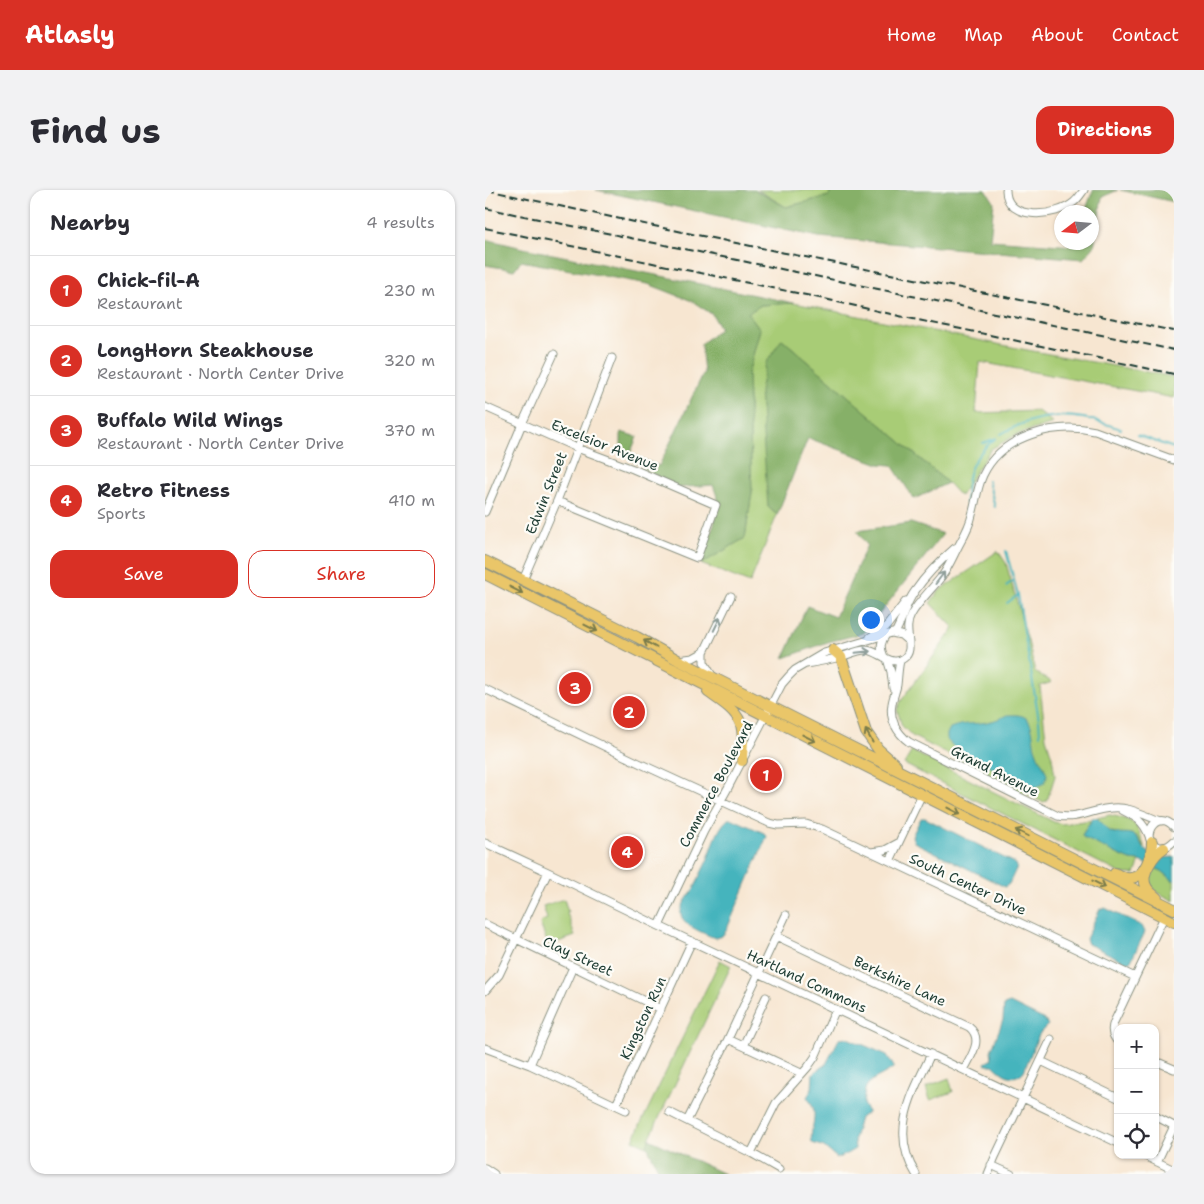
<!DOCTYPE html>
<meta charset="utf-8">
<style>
body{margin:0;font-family:"Shantell Sans",sans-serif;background:#f2f2f3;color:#2b2b33}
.controls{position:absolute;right:15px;bottom:15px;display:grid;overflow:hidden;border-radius:10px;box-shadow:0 1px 4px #0004}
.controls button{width:45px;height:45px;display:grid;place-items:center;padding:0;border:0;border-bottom:1px solid #e1e1e2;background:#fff;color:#2b2b33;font:25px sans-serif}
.compass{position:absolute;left:569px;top:15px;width:45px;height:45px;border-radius:50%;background:#fff;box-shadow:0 1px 4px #0004;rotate:254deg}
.you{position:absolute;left:385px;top:429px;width:18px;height:18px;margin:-12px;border:4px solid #fff;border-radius:50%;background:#1a73e8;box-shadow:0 0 0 8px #1a73e833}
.badge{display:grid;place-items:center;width:32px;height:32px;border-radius:50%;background:#d93025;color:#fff;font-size:16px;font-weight:700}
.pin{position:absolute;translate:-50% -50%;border:2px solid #fff;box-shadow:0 1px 5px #0006}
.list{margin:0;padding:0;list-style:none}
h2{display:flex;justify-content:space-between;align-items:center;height:65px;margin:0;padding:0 20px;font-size:21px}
h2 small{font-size:16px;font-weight:400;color:#7c7c81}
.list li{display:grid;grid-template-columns:32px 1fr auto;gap:15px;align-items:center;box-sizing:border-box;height:70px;padding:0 20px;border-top:1px solid #e1e1e2}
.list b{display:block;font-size:19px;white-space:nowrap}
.list p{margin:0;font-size:16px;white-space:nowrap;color:#7c7c81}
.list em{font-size:16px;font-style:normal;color:#7c7c81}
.actions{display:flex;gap:10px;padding:15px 20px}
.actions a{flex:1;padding:11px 0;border:1px solid #d93025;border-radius:15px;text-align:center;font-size:18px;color:#d93025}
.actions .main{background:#d93025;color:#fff}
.icon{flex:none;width:28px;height:28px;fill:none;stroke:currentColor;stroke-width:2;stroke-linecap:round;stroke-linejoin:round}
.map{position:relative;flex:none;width:689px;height:984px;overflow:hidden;border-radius:15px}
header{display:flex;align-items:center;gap:30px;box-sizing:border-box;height:70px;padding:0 25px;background:#d93025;color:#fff}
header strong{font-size:24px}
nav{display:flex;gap:28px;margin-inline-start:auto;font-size:18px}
.intro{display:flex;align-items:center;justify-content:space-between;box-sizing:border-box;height:120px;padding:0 30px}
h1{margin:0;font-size:35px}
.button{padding:12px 22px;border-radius:15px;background:#d93025;color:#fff;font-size:18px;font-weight:700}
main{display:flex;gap:30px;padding:0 30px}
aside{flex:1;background:#fff;border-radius:15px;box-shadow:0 1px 4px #0004}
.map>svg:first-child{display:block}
</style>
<header>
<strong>Atlasly</strong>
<nav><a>Home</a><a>Map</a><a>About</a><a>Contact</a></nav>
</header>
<div class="intro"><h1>Find us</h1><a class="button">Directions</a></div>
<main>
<aside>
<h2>Nearby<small>4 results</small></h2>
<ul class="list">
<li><span class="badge">1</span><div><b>Chick-fil-A</b><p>Restaurant</p></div><em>230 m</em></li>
<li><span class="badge">2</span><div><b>LongHorn Steakhouse</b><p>Restaurant · North Center Drive</p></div><em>320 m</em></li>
<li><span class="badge">3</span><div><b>Buffalo Wild Wings</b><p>Restaurant · North Center Drive</p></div><em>370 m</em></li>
<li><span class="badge">4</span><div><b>Retro Fitness</b><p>Sports</p></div><em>410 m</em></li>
</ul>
<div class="actions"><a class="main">Save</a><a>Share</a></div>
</aside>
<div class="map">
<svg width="689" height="984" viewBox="0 0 689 984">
<rect width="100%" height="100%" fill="#fdfcf7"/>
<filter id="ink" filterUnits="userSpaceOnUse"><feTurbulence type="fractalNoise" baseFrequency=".02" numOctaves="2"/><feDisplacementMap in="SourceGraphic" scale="10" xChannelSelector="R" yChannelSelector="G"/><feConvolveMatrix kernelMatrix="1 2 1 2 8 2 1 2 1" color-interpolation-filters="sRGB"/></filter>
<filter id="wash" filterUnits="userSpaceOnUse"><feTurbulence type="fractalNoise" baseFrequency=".0096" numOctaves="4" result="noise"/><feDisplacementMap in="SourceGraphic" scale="20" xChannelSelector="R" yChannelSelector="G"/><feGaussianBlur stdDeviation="1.12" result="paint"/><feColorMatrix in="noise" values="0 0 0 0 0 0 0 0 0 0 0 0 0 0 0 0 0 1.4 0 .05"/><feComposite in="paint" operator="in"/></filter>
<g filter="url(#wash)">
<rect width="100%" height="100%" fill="#f7e6d1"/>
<path fill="#a8cc76" stroke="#648455" d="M 273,0 L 346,0 L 344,6 L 301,17 Z
M 309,113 L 537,159 L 689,187 L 689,208 L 495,172 L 491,223 L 553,221 L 568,233 L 531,245 L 506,259 L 475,306 L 463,293 L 297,149 L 283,317 L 292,325 L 265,393 L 216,374 L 260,348 L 267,302 L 263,184 L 275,139 L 263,123 L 276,115 Z
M 513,361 L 521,373 L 543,451 L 550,482 L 567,492 L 555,496 L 561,548 L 567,567 L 570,586 L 562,611 L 557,612 L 427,546 L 417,536 L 412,520 L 416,511 L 469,438 L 445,413 L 454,401 Z
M 427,561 L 569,632 L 577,634 L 606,630 L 597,645 L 646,670 L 655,671 L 650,684 L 637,684 L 419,574 Z
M 625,625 C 652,631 652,633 660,659 L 652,646 L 646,644 L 633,643 L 626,642 L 612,628 Z
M 667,677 L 677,681 L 689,691 L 689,711 C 675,703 667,703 662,686 Z
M 79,709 L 83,722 L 82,723 L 90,746 L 65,755 L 63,754 L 55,734 L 57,731 L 62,729 L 58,716 Z
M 235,770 L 246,776 L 164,949 L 162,956 L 148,950 Z
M 464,888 L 468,902 L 445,910 L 441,897 Z"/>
<path fill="#86b067" stroke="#52764e" d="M 111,0 L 270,0 L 301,17 L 344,6 L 346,0 L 501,0 L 509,12 L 505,50 L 589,56 L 590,53 L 606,52 L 606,22 L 600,22 L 608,0 L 633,0 L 617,7 L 609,57 L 598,69 L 333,47 Z
M 635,0 L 689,0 L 689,12 Z
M 0,49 L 38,58 L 309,113 L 276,115 L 263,123 L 275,139 L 263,184 L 267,302 L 260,348 L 216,374 L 235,315 L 228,295 L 190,298 L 136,263 L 136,242 L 152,247 L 145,264 L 174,276 L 219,182 L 216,154 L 235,139 L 228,125 L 207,111 L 163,94 L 36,71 L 29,80 L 0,75 Z
M 297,149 L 463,293 L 429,309 L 407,275 L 394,274 L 323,248 L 292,325 L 283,317 L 275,201 L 281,173 Z
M 426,333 L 458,344 L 379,443 L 343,452 L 299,468 L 322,416 L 350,427 L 382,355 L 372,341 Z
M 164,949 L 239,984 L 176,984 L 162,956 Z"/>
<path fill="#44b4bd" stroke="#327878" d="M 522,525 C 528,525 536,524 541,528 C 550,536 547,551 551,561 C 553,568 559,575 561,582 C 563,586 561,589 559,593 L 551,597 L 540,594 L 473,561 L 462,550 L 462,544 L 465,538 C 480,532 487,535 502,532 C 509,531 516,528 522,525 Z
M 436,628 L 440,628 L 531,674 L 532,677 L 524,694 L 520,697 L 429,652 L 427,646 Z
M 608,628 L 612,628 C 617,632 621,639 626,642 C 634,645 643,641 650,646 C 654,648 656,655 659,658 C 666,667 679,668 689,667 L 689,691 L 677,681 L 655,671 L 646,670 L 636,666 L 599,648 L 597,645 Z
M 243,629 L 248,629 L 279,643 L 282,646 L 241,741 L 237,746 L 230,748 C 220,744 199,736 196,725 C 194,716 207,703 211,695 C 213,689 216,683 219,677 C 227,663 230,640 243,629 Z
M 620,718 L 657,736 L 660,742 L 646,771 L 641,772 L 603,754 L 601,749 L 615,719 Z
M 525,813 L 560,830 L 563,835 L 555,843 L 552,849 L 539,881 C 529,893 517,884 508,875 L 501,875 L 500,873 L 507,869 L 506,861 L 518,830 L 519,815 Z
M 360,847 L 402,865 L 409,877 C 401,885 387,887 381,897 C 379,901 379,909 378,914 L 383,922 L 375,928 L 369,949 L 370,959 L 356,967 L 352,968 L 339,957 L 327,953 C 324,942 332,930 328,917 C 327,914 324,910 322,907 L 327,899 L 328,883 L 341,874 L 354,849 Z"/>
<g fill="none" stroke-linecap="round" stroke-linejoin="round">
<path stroke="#44b4bd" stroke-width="2" d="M 516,244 C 542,229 569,223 598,228 C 611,230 623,235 636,239
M 652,245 L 689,258
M 498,253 L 509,249
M 503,290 L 510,317
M 481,313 C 482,305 481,296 483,288 C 485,273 499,257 511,248
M 521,361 L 533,405 L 554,530 L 555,545
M 521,396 L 529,390
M 522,413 L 533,405"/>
</g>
</g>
<g filter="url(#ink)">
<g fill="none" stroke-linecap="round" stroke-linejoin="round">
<defs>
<path id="minor" d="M 521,0 C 521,32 572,27 589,12 C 593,9 596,4 599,0
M 0,217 L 92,258 L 148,279 L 231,315 L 212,368 L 72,311
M 0,322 L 37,234 L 69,164
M 38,390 L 72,311 L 127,168
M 410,443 C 418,430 420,414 430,401 C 441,385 455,371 470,358
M 385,447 L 401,437 L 421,411
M 399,467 C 395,458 395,452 401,445
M 402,469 L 406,482 L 408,498
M 193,470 L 208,468 L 219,462
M 415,471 C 413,479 413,487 412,495 C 411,501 408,507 407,514 C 404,529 412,543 424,552 L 573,626 C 592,630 609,619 627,618 C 645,616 659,626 676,631
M 321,474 C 333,472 344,470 355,467 C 363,465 372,460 381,460 C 394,460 406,478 419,468 C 431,459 417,441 426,425 C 433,412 447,399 457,386 C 464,377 469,364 475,353 C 480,344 485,335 487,325 C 491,312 492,298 498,285 C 517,245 570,232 610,241 L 689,270
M 228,487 L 219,472 L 219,462 L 246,406
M 0,499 L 156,574 L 284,633 L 293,635 L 321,634 L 337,639 L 650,787
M 637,620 C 651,627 658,631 664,646
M 689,637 C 670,616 652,653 675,657 C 680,658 685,655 689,651
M 0,653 L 63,682 L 174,736 L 633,953
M 386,662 L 400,660 L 413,653
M 405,671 L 437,604
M 0,734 L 176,819
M 174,736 L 219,641 L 244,596 L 297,494 L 304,486 L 310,480 L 339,463 L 407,443 L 416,445 L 423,451
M 291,746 L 484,837 C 499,849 486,866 479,880
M 0,801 L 14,785 L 63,682
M 243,849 L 316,883
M 633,852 C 627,846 626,839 629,832 L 679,727
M 258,856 L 281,807
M 0,858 L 45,875 L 141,920
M 556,871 L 633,908
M 670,871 L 689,879
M 45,875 L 88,777
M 131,915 L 207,751
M 184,922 L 266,963 L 294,979
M 670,926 L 689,936
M 202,931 L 243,849 L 301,725
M 266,963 L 291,913 L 323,877 L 330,867 L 351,819
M 658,965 L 689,980
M 672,972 L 689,936
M 506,975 L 526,984
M 0,978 L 9,984
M 431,984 C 404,942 427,904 446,864
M 503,984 L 510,967 L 566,849"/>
<path id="highway" d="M 0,371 L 152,447 L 193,470 L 229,488 L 689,719
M 0,384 L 689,732
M 348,460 L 356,467 L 381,542 L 393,559 L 411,575
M 223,502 C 234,510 250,519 255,532 C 260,543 257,559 257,571
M 630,683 C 635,686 640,689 646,688 C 660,687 667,664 667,652
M 672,708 C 668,704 663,701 661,696 C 655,684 669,664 679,658"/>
</defs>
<use href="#minor" stroke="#8b9282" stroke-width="9"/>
<use href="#highway" stroke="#8b9282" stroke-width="12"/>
<use href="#minor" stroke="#fff" stroke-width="7"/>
<use href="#highway" stroke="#eac669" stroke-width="10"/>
<path stroke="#1f3d34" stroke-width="2" stroke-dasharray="8 4" stroke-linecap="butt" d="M 2,0 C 230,51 460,94 689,141
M 0,18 L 689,160
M 0,38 L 326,106 L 419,127 L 689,184"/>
</g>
<defs><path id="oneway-shaft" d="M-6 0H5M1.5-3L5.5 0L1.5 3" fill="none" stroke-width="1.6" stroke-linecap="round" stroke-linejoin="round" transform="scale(1.25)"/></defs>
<g stroke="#8f9e9a">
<use href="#oneway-shaft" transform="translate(455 388) rotate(-53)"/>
<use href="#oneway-shaft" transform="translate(232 434) rotate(-64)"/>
<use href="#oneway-shaft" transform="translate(378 462) rotate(-6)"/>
</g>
<g stroke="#7a7b4c">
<use href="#oneway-shaft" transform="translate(31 400) rotate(27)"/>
<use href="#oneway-shaft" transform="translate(106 438) rotate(27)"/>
<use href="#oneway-shaft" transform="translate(165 454) rotate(-150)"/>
<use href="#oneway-shaft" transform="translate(384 546) rotate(-119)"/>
<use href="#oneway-shaft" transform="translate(324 548) rotate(27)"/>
<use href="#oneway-shaft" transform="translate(469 621) rotate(27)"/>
<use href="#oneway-shaft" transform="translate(537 643) rotate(-153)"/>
<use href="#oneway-shaft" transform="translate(614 694) rotate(27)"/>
</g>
</g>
<g text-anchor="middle" stroke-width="4.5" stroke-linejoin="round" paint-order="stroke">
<g font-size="14" fill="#1f3d34" stroke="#fdfcf7">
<text transform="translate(120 255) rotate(22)" y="5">Excelsior Avenue</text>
<text transform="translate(61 303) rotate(-68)" y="5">Edwin Street</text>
<text transform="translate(510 581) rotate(27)" y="5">Grand Avenue</text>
<text transform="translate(231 594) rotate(-62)" y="5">Commerce Boulevard</text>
<text transform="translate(483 694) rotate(25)" y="5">South Center Drive</text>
<text transform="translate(93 766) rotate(25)" y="5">Clay Street</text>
<text transform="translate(322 791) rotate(25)" y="5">Hartland Commons</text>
<text transform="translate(415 791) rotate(25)" y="5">Berkshire Lane</text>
<text transform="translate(158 828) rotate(-65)" y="5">Kingston Run</text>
</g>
</g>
</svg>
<div class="controls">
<button>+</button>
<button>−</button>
<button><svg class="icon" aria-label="locate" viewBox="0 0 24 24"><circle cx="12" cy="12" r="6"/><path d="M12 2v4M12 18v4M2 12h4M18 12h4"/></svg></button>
</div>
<svg class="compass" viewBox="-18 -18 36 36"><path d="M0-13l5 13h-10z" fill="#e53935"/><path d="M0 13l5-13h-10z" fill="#7c7c81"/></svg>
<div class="you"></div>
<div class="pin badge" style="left:281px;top:585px">1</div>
<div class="pin badge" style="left:144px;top:522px">2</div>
<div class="pin badge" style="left:90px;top:498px">3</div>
<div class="pin badge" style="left:142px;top:662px">4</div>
</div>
</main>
